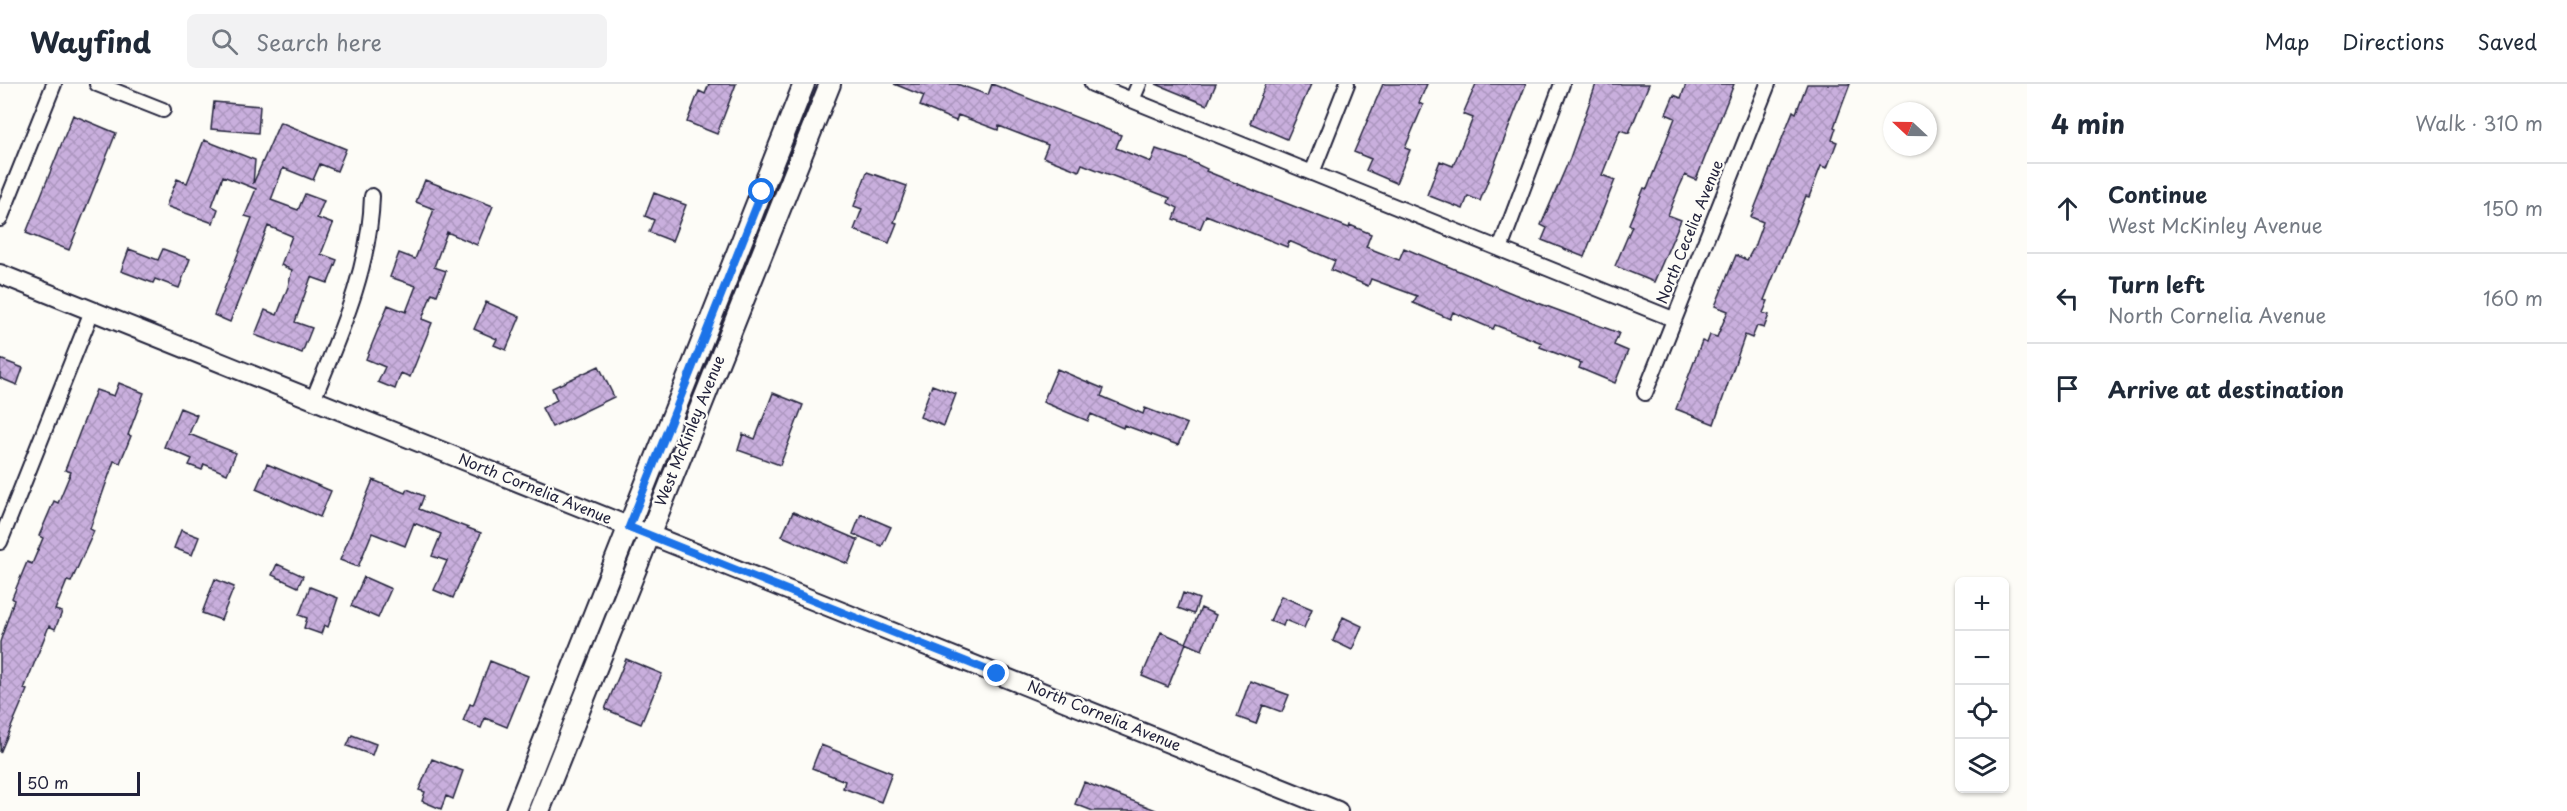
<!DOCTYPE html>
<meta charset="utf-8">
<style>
body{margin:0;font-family:"Playpen Sans",sans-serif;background:#f2f2f3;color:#1f2937}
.controls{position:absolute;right:18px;bottom:18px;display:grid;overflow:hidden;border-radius:9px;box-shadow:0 2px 4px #0004}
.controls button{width:54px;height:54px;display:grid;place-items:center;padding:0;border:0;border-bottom:2px solid #e0e1e3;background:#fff;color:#1f2937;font:30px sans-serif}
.compass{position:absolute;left:1883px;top:18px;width:54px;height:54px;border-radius:50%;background:#fff;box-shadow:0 2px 4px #0004;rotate:292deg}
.scale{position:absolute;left:18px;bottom:15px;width:122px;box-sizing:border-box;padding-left:6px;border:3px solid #22223b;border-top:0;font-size:16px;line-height:21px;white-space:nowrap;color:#22223b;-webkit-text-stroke:4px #fdfcf7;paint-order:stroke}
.stop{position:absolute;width:18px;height:18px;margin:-14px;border:4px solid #1a73e8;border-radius:50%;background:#fff}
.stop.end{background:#1a73e8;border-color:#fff;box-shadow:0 2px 6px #0008}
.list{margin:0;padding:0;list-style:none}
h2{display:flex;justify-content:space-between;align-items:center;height:78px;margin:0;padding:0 24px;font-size:26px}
h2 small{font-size:20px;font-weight:400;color:#747a83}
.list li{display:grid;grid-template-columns:39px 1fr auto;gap:18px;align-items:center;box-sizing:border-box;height:90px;padding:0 24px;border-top:2px solid #e0e1e3}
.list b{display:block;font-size:22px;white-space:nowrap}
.list p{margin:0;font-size:20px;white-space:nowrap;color:#747a83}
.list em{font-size:20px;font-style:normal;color:#747a83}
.icon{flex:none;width:33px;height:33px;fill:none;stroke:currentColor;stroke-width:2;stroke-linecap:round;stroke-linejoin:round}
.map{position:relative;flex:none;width:2027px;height:727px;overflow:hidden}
header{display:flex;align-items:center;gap:36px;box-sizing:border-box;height:84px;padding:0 30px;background:#fff;border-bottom:2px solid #e0e1e3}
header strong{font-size:28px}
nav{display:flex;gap:33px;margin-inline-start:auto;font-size:21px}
.search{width:420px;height:54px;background:#f2f2f3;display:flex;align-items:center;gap:15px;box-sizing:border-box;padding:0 21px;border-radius:9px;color:#747a83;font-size:22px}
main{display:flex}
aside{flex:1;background:#fff}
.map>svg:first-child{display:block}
</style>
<header>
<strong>Wayfind</strong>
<div class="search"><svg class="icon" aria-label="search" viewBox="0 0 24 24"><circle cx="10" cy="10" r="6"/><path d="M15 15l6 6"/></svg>Search here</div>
<nav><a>Map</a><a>Directions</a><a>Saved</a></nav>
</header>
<main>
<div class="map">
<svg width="2027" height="727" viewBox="0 0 2027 727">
<defs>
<pattern id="building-cross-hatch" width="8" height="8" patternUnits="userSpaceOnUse" patternTransform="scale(1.5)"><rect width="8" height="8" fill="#c9afdd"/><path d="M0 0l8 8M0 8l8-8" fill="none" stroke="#ac96bf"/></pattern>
</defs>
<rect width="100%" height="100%" fill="#fdfcf7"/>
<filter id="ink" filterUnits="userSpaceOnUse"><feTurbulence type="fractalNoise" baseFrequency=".0167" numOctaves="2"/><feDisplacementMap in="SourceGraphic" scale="12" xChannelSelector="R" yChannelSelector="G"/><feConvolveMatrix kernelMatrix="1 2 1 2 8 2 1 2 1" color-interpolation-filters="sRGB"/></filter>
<g filter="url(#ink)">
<path fill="url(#building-cross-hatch)" stroke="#22223b" stroke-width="1.5" d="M 709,0 L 736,0 L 717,50 L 687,38 L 699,7 L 705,10 Z
M 894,0 L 957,0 L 988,11 L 992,0 L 1121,51 L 1116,64 L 1151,78 L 1156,65 L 1186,75 L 1207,85 L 1206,87 L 1260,109 L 1349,144 L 1350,141 L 1371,150 L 1366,163 L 1399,176 L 1404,164 L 1514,210 L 1619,249 L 1614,261 L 1628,267 L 1615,299 L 1579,284 L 1581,279 L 1540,263 L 1542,259 L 1495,241 L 1493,245 L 1453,228 L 1450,235 L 1413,219 L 1417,212 L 1371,195 L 1368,202 L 1331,186 L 1335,177 L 1289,157 L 1287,163 L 1206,131 L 1200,145 L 1174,135 L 1178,124 L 1168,119 L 1170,114 L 1082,80 L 1079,87 L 1043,73 L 1048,61 L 999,42 L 998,46 L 958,31 L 956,37 L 920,22 L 924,12 Z
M 1156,0 L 1216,0 L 1207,21 Z
M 1266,0 L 1311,0 L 1287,55 L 1250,39 Z
M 1383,0 L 1427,0 L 1419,19 L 1423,21 L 1405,64 L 1410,66 L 1396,99 L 1366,86 L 1371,75 L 1354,68 Z
M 1476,0 L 1526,0 L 1480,117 L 1468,112 L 1463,125 L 1427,111 L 1440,77 L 1453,82 L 1473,34 L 1463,30 Z
M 1596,0 L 1649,0 L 1629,49 L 1620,46 L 1602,91 L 1615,96 L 1584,173 L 1542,156 L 1547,144 L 1541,141 L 1570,74 Z
M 1686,0 L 1734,0 L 1696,96 L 1685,91 L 1679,104 L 1668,131 L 1681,136 L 1654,198 L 1615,182 L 1632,142 L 1629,140 L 1644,104 L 1647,105 L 1675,34 L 1666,30 L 1674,11 L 1681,14 Z
M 1807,0 L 1850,0 L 1834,43 L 1836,44 L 1832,56 L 1837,58 L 1827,84 L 1821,82 L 1809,113 L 1806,112 L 1764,216 L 1768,217 L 1763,229 L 1769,231 L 1764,244 L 1757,242 L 1752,254 L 1745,251 L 1714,340 L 1676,325 L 1702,257 L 1707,259 L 1710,251 L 1717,253 L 1728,227 L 1715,222 L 1736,171 L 1747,176 L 1754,163 L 1763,138 L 1751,133 L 1793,27 L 1796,29 Z
M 214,18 L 260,22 L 258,49 L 211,45 Z
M 73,31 L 116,49 L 69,166 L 26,149 Z
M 280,38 L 346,65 L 337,87 L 320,80 L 313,96 L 283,84 L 271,116 L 298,126 L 305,110 L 324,117 L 317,134 L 333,140 L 321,170 L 337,176 L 328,199 L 311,193 L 295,238 L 312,244 L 302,269 L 255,251 L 265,226 L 277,231 L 288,203 L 292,186 L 281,181 L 292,152 L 268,142 L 230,238 L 214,231 L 252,134 L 245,132 L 256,105 L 223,92 L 212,122 L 218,125 L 213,139 L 166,122 L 177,95 L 187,99 L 204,56 L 255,76 L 253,100 Z
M 867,88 L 907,102 L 894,138 L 897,139 L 889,159 L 854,146 L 862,125 L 854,122 Z
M 425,96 L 493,122 L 477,161 L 447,148 L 434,183 L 446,187 L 437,211 L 432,209 L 422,235 L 432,239 L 410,293 L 401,289 L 395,305 L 378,298 L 385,283 L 366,275 L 388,221 L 406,228 L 416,202 L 390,193 L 399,169 L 415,175 L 428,142 L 434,125 L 416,118 Z
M 654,109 L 686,121 L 672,157 L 649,148 L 654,136 L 645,132 Z
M 129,165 L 158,176 L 163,165 L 190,175 L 179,204 L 155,195 L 153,199 L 121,187 Z
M 486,218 L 520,233 L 506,266 L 494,261 L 497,255 L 474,245 Z
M 0,275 L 23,284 L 17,301 L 0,294 Z
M 599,282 L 614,313 L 552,343 L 542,324 L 557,316 L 552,304 Z
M 1057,285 L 1104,305 L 1101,312 L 1143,330 L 1145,324 L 1187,340 L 1178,361 L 1124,341 L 1123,344 L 1091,330 L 1088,337 L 1043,318 Z
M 119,299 L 144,309 L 128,351 L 131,352 L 120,379 L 114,377 L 90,445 L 94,447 L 71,498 L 67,497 L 55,526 L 62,528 L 55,545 L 49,542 L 24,605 L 27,606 L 0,669 L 0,558 L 14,516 L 12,514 L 27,478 L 32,480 L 43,454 L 39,452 L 54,417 L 58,419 L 71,388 L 65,386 L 96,306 L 114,312 Z
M 932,301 L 956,310 L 944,342 L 920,333 Z
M 773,309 L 803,321 L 780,381 L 738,366 L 743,350 L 755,355 Z
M 180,324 L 197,331 L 189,350 L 236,369 L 227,390 L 204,380 L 202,386 L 189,381 L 192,375 L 164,363 Z
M 267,380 L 331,407 L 320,433 L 256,405 Z
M 373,396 L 405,409 L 407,405 L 424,412 L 419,425 L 481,449 L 453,514 L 434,506 L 447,477 L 432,472 L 441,450 L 414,439 L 405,462 L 372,449 L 358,483 L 340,476 Z
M 793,428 L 858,456 L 848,480 L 782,452 Z
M 861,430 L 891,443 L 882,462 L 853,450 Z
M 181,446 L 199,453 L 192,471 L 174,464 Z
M 277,480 L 303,492 L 298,503 L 272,491 Z
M 364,493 L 391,505 L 378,534 L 351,522 Z
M 215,495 L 234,503 L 221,536 L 202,529 Z
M 310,503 L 338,514 L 328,543 L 324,541 L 321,550 L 304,544 L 307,534 L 299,531 Z
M 1183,509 L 1199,515 L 1194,530 L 1178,524 Z
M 1281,512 L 1312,525 L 1304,544 L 1285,536 L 1283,542 L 1270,537 Z
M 1201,524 L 1216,531 L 1202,566 L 1186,559 Z
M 1343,533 L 1362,542 L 1352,566 L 1333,557 Z
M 1161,548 L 1186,559 L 1168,603 L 1142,592 Z
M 626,575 L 662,590 L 641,640 L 605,625 Z
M 490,577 L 528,592 L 507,643 L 485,634 L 481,644 L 463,637 L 470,620 L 473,621 Z
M 1250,597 L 1289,611 L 1282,628 L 1263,621 L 1256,640 L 1237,633 Z
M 352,651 L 376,660 L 372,671 L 347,662 Z
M 821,661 L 892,689 L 881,718 L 843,704 L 845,697 L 812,684 Z
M 432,675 L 463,687 L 453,715 L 446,712 L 441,725 L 422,717 L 425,708 L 419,706 Z
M 1084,698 L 1156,726 L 1156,727 L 1093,727 L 1075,720 Z"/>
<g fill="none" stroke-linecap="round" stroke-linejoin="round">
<defs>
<path id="minor" d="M 97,0 L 163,26
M 1092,0 L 1673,235
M 1132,16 L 1139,0
M 1312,89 L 1347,0
M 0,135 L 54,0
M 1500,165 L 1562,0
M 1645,309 L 1768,0
M 313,316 C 340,250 370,184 372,112
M 0,458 L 92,227"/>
<path id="tertiary" d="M 0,190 L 1338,727"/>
<path id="secondary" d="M 516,727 L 804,0
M 539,727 L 830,0"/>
</defs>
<use href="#minor" stroke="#22223b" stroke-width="18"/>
<use href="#tertiary" stroke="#22223b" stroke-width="22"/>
<use href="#secondary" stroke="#22223b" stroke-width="24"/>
<use href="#minor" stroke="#fdfcf7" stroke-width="14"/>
<use href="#tertiary" stroke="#fdfcf7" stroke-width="18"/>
<use href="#secondary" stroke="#fdfcf7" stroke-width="20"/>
</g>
</g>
<g fill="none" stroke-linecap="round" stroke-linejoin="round" filter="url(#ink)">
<path stroke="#1a73e8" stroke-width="8" d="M 762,108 L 629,443 L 997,590"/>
</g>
<g text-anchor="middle" stroke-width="4.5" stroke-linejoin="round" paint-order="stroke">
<g font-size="15" fill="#22223b" stroke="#fdfcf7">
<text transform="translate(1690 148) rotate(-68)" y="5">North Cecelia Avenue</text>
<text transform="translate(690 347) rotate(-68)" y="5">West McKinley Avenue</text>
<text transform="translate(535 405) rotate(22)" y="5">North Cornelia Avenue</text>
<text transform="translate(1104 632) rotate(22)" y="5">North Cornelia Avenue</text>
</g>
</g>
</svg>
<div class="controls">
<button>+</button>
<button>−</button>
<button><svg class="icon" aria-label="locate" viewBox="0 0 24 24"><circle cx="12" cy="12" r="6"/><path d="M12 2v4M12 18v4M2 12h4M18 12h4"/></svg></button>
<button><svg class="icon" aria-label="layers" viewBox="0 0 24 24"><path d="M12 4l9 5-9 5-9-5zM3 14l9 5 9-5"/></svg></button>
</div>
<svg class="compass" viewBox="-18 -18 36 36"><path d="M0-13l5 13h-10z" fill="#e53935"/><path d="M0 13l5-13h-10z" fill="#747a83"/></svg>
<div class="scale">50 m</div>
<div class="stop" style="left:762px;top:108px"></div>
<div class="stop end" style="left:997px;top:590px"></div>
</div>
<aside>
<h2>4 min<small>Walk · 310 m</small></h2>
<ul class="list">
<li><svg class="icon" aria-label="ahead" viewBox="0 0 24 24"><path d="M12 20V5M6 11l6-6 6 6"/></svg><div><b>Continue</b><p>West McKinley Avenue</p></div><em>150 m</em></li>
<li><svg class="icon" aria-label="left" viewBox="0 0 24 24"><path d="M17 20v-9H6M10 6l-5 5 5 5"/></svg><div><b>Turn left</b><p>North Cornelia Avenue</p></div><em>160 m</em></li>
<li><svg class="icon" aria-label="arrive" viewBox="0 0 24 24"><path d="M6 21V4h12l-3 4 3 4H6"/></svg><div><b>Arrive at destination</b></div></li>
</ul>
</aside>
</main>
